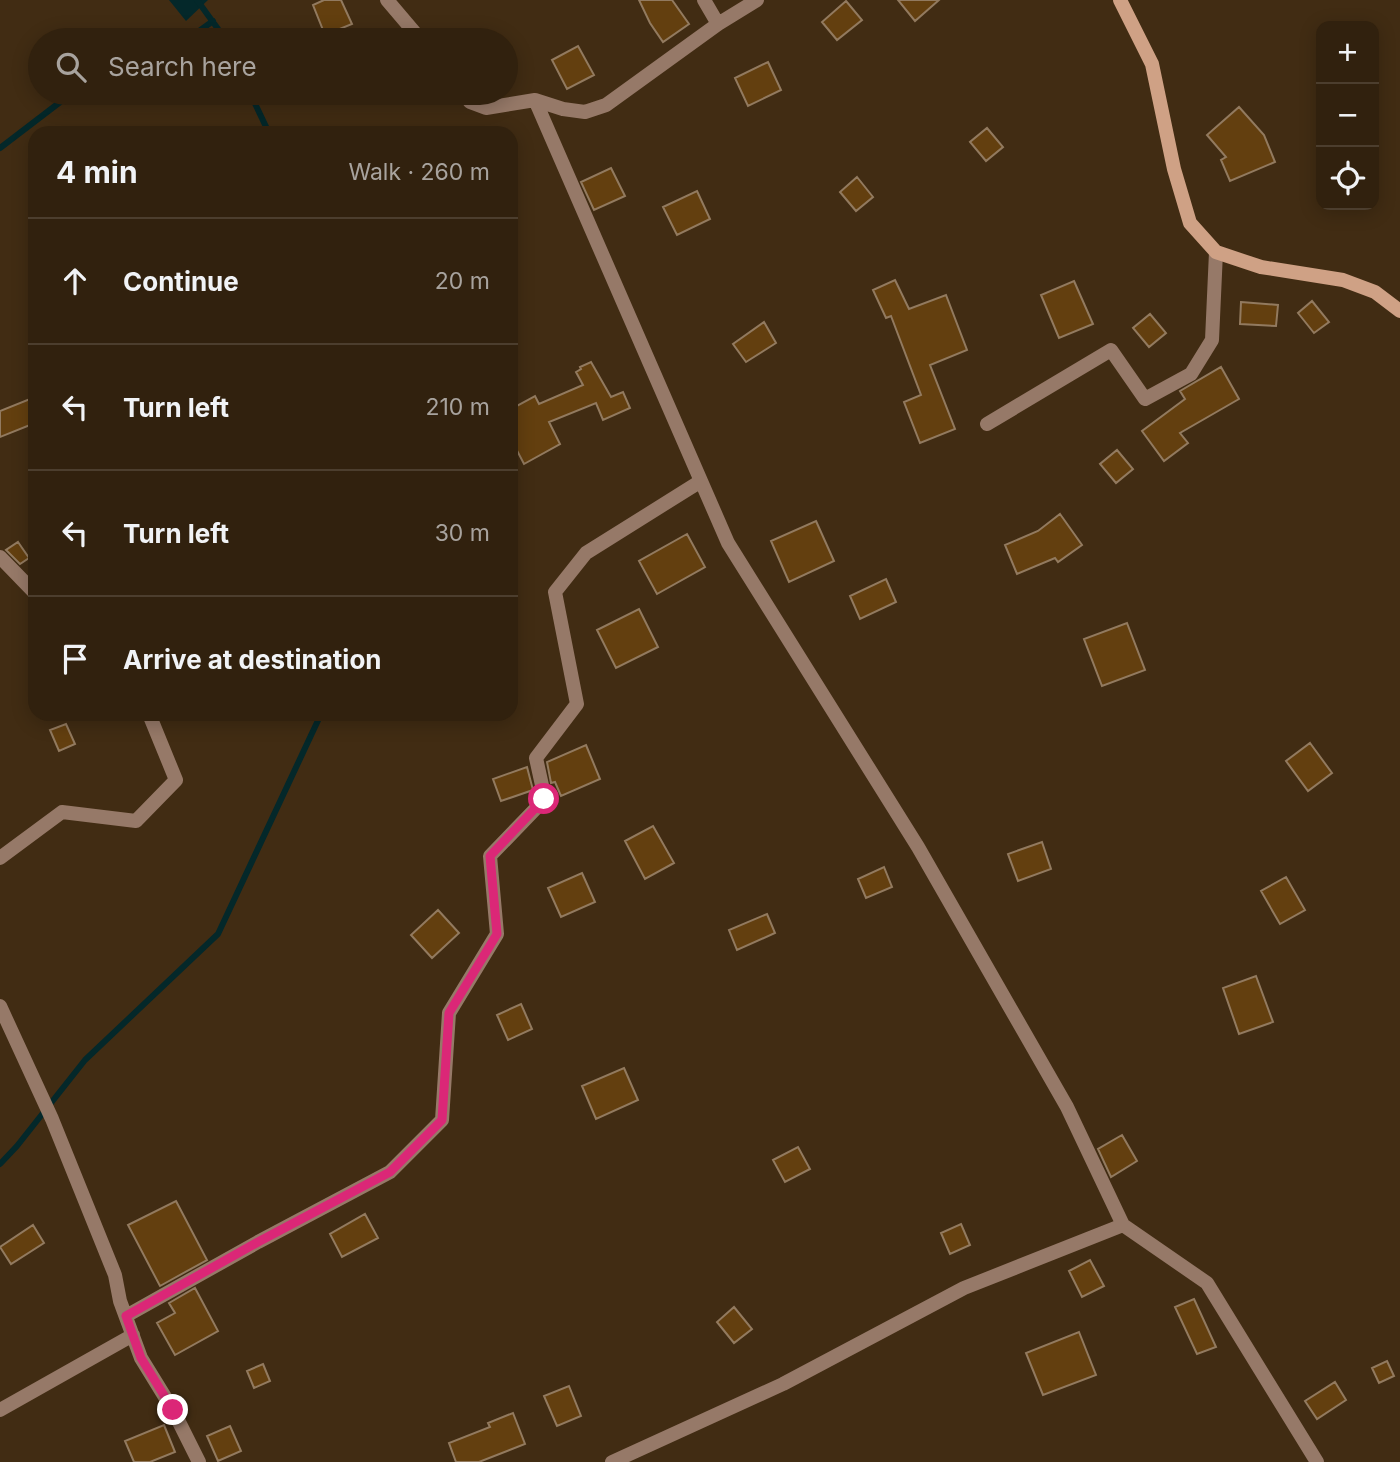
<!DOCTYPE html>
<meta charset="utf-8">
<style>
body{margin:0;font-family:Inter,sans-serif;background:#392917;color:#f1f3f6}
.controls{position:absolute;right:21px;top:21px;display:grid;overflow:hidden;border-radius:14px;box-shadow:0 4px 18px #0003}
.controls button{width:63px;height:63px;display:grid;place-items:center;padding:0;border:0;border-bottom:2px solid #4c3e2e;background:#31210e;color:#f1f3f6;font:35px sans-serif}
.stop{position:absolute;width:21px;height:21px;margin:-16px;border:5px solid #db2777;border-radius:50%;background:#fff}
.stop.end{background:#db2777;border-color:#fff;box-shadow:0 2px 7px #0008}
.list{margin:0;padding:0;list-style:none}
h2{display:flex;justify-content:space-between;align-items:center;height:91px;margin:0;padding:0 28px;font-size:30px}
h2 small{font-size:23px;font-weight:400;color:#a8a39e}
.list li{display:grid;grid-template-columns:46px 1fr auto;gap:21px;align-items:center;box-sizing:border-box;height:126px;padding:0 28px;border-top:2px solid #4c3e2e}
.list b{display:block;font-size:26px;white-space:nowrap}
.list em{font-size:23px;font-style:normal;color:#a8a39e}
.icon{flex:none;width:38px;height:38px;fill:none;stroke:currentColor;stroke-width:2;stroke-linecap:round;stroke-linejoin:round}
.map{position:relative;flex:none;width:1400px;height:1462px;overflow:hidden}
.search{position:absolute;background:#31210e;box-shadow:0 4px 18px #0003;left:28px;top:28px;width:490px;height:77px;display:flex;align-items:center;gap:18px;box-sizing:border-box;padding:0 24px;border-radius:38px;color:#a8a39e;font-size:26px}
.panel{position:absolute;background:#31210e;box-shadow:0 4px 18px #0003;left:28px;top:126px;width:490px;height:595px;border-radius:21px}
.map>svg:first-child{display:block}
</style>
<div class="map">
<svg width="1400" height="1462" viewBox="0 0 1400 1462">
<rect width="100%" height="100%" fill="#412c13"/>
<path fill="#04282a" d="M 169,0 L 208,0 L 186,21 Z"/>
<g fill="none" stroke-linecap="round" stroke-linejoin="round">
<path stroke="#04282a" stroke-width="6" d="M 197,0 L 226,40
M 182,40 L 195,34 L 213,21
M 250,93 L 269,133
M 0,148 L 72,93
M 0,1164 L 17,1146 L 85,1060 L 218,934 L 321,714"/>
</g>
<path fill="#633f0f" stroke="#927a5f" stroke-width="2" d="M 324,0 L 341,0 L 352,24 L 325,35 L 313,5 Z
M 639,0 L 672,0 L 689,24 L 663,42 L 650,23 Z
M 898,0 L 939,0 L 915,21 Z
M 846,1 L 862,20 L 837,40 L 822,22 Z
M 578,46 L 594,75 L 567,89 L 552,60 Z
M 768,62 L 781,90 L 748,106 L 735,78 Z
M 1239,107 L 1264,135 L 1275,162 L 1230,181 L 1221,160 L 1226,157 L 1207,135 Z
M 987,128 L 1003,147 L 986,161 L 970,142 Z
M 611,168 L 625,196 L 594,210 L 581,182 Z
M 857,177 L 873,197 L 856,211 L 840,192 Z
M 697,191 L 710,219 L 677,235 L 663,207 Z
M 895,280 L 909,309 L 946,295 L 967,350 L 930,365 L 955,429 L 920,443 L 904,402 L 921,395 L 891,316 L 886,318 L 873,290 Z
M 1074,281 L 1093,324 L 1059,338 L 1041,295 Z
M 1312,301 L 1329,322 L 1314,333 L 1298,313 Z
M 1241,302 L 1278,305 L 1276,326 L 1240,324 Z
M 1150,314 L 1166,333 L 1149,347 L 1133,328 Z
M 764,322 L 776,343 L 746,362 L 733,344 Z
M 591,362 L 611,397 L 623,392 L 630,408 L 603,420 L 596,403 L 549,422 L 560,444 L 524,464 L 511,439 L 511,409 L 535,396 L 539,404 L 583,385 L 576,372 L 581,369 L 580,367 Z
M 1221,367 L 1239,399 L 1180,433 L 1188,443 L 1164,461 L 1142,431 L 1185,399 L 1180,391 Z
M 35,397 L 35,423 L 0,437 L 0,411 Z
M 1117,450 L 1133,469 L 1116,483 L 1100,464 Z
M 1060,514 L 1082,545 L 1058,562 L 1055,558 L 1017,574 L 1005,545 L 1038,531 Z
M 816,521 L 834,561 L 789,582 L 771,541 Z
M 687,534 L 705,567 L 657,594 L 639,561 Z
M 18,542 L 29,558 L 20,564 L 6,550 Z
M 886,579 L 896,602 L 860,619 L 850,596 Z
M 639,609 L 658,647 L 616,668 L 597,630 Z
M 1127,623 L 1145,670 L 1102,686 L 1084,639 Z
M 66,724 L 75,744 L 59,751 L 50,730 Z
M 1310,743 L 1332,773 L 1308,791 L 1286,761 Z
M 586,745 L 600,779 L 561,796 L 555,782 L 551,783 L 547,762 Z
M 527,767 L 533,790 L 501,801 L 493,779 Z
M 653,826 L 674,863 L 645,879 L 625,841 Z
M 1042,842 L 1051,869 L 1018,881 L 1008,854 Z
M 884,867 L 892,887 L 866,898 L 858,879 Z
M 582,873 L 595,902 L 561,917 L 548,888 Z
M 1286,877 L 1305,910 L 1280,924 L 1261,891 Z
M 438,910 L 459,933 L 432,958 L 411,935 Z
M 767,914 L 775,933 L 737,950 L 729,930 Z
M 1256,976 L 1273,1022 L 1239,1034 L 1223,988 Z
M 521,1004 L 532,1029 L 508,1040 L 497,1015 Z
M 624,1068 L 638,1100 L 596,1119 L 582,1086 Z
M 1122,1135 L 1137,1161 L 1111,1177 L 1098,1149 Z
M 798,1147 L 810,1169 L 785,1182 L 773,1160 Z
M 176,1201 L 207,1260 L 160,1286 L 128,1225 Z
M 365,1214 L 378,1238 L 342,1257 L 330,1234 Z
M 961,1224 L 970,1245 L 950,1254 L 941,1233 Z
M 33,1225 L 44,1243 L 11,1264 L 0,1247 Z
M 1090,1260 L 1104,1286 L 1082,1297 L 1069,1271 Z
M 195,1288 L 218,1331 L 175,1355 L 157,1323 L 175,1313 L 169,1303 Z
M 1194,1299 L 1216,1347 L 1197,1354 L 1175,1307 Z
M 734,1307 L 752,1329 L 734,1343 L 717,1322 Z
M 1079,1332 L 1096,1375 L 1043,1395 L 1026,1353 Z
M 1387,1361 L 1394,1376 L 1379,1383 L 1372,1368 Z
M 263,1364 L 270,1381 L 254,1388 L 247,1371 Z
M 1335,1382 L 1346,1400 L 1317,1419 L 1305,1401 Z
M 569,1386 L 581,1416 L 557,1426 L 544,1396 Z
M 513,1413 L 525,1444 L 479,1462 L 456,1462 L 449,1443 L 490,1427 L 488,1423 Z
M 164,1425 L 175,1452 L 150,1462 L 134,1462 L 125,1441 Z
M 230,1426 L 241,1451 L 218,1461 L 207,1436 Z"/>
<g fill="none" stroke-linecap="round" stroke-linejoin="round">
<path stroke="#967968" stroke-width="14" d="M 387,0 L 421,40
M 704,0 L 718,24
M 463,93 L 470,102 L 486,108 L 535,100 L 563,109 L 585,112 L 606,105 L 718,24 L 757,0
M 535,100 L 728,543 L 918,847 L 1067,1107 L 1123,1225 L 1207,1283 L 1317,1462
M 987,424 L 1111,350 L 1145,399 L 1191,374 L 1212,340 L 1216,252
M 0,557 L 35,593
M 0,858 L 62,812 L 136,821 L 176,780 L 149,714
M 0,1006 L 52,1119 L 115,1275 L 120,1301 L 141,1358 L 173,1410 L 199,1462
M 126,1316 L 258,1242 L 390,1172 L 442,1120 L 449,1013 L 497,934 L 490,856 L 545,799 L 536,758 L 577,704 L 555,592 L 586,553 L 701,481
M 0,1410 L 133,1335
M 612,1462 L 783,1384 L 964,1288 L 1123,1225"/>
<path stroke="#cfa185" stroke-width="14" d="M 1120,0 L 1152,64 L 1174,169 L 1190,223 L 1216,252 L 1261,267 L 1343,280 L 1375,292 L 1400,311"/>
</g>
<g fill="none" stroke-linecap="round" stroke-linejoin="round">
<path stroke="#db2777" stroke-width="9" d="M 173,1410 L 141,1358 L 126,1316 L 258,1242 L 390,1172 L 442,1120 L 449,1013 L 497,934 L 490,856 L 544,799"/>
</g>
</svg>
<div class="controls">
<button>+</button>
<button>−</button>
<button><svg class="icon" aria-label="locate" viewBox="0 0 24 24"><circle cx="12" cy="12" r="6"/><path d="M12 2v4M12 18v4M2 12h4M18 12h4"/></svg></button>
</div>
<div class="stop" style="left:544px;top:799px"></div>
<div class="stop end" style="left:173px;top:1410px"></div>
<div class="search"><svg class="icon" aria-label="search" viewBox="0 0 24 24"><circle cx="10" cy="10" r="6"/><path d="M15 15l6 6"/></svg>Search here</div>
<section class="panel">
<h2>4 min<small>Walk · 260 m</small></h2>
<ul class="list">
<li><svg class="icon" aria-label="ahead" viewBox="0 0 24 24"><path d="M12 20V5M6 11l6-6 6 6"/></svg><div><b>Continue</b></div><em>20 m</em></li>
<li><svg class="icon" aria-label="left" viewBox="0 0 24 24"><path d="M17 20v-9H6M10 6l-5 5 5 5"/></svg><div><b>Turn left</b></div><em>210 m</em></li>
<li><svg class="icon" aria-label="left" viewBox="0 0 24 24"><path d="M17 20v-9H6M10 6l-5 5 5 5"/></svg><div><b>Turn left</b></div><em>30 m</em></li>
<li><svg class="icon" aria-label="arrive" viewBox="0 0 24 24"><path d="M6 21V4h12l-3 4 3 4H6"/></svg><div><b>Arrive at destination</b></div></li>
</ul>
</section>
</div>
